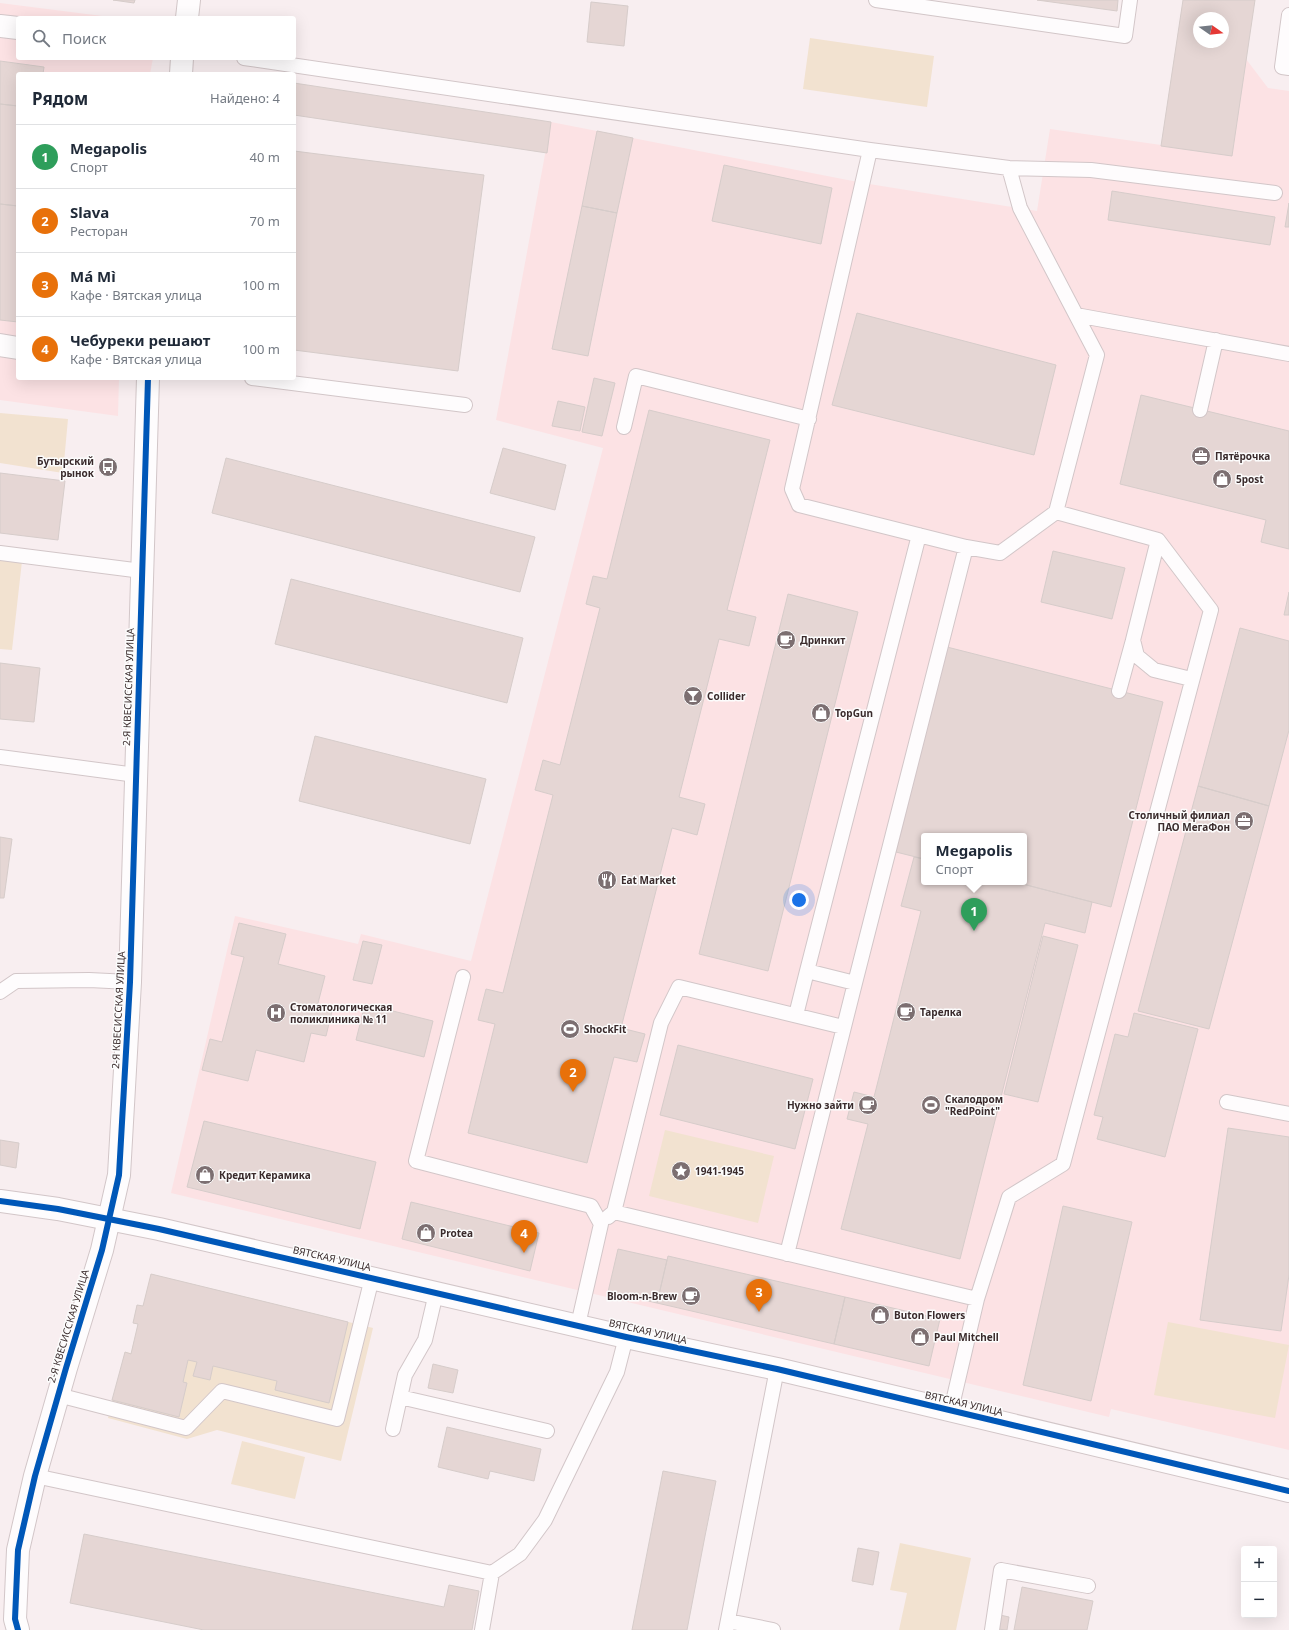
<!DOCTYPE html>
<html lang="ru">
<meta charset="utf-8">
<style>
body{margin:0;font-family:"Noto Sans",sans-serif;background:#f2f2f3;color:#1f2937}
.controls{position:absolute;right:12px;bottom:12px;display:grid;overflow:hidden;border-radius:4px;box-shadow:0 4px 16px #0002}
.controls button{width:36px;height:36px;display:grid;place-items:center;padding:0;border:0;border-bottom:1px solid #e0e1e3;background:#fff;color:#1f2937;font:20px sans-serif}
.compass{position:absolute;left:1193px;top:12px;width:36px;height:36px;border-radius:50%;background:#fff;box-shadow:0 4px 16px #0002;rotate:104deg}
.you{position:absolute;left:799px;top:900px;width:14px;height:14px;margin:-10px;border:3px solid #fff;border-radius:50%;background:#1a73e8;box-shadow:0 0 0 6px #1a73e833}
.badge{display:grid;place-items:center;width:26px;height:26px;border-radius:50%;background:#1a73e8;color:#fff;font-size:13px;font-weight:700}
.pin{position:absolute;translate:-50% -33px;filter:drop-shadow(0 1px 2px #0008)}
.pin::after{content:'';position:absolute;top:21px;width:14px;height:12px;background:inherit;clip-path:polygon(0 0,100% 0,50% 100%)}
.popup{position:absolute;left:921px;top:833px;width:106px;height:52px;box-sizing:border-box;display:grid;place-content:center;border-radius:4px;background:#fff;filter:drop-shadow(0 1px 3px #0005);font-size:13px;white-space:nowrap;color:#747a83}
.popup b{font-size:15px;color:#1f2937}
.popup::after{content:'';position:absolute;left:50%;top:100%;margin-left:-8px;border:8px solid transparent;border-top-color:#fff}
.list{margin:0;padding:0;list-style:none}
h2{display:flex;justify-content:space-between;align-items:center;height:52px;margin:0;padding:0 16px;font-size:17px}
h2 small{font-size:13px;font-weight:400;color:#747a83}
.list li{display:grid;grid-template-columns:26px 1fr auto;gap:12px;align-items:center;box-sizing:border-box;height:64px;padding:0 16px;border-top:1px solid #e0e1e3}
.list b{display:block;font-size:15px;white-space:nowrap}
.list p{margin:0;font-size:13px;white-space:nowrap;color:#747a83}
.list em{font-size:13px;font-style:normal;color:#747a83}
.icon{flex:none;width:22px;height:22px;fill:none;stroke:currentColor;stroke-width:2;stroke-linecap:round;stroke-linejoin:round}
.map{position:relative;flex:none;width:1289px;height:1630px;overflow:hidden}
.search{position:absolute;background:#fff;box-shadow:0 4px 16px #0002;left:16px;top:16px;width:280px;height:44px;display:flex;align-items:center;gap:10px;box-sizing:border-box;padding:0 14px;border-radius:4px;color:#747a83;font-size:15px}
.panel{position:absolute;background:#fff;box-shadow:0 4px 16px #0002;left:16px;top:72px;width:280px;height:308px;border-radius:4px}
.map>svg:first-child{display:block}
</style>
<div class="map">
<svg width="1289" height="1630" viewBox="0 0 1289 1630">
<rect width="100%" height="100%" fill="#f8eef0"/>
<path fill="#fce2e4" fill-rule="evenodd" d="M 1183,0 L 1255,0 L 1246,59 L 1268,88 L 1289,91 L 1289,1450 L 1111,1409 L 1109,1417 L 171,1193 L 235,916 L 358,944 L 361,934 L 471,961 L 603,448 L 496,420 L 551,122 L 863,183 L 1037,211 L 1050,129 L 1161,145 ZM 1199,18 L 1223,18 L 1223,42 L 1199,42 ZM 924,836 L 1024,836 L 1024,882 L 924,882 Z
M 0,3 L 118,18 L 18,18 L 18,58 L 153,58 L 150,74 L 18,74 L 18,378 L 119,378 L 118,416 L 0,400 Z"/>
<path fill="#f2e2d0" d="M 810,38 L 934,56 L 927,107 L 803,89 Z
M 0,413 L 68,419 L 63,473 L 0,463 Z
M 0,559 L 22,561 L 12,650 L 0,649 Z
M 665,1130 L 774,1156 L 758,1223 L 649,1196 Z
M 151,1274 L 373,1328 L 341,1461 L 217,1430 L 187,1439 L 108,1418 L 125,1352 L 131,1353 L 138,1324 L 133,1323 L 137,1305 L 143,1306 Z
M 1168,1322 L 1289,1345 L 1275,1418 L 1154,1395 Z
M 242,1441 L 305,1457 L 295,1499 L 231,1484 Z
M 900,1543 L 971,1558 L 956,1630 L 899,1630 L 907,1593 L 890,1590 Z"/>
<path fill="#e5d6d4" stroke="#d6ccca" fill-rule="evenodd" d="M 113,0 L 135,0 L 134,3 Z
M 1037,0 L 1118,0 L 1117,11 Z
M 1183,0 L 1255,0 L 1232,156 L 1161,146 ZM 1199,18 L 1223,18 L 1223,42 L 1199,42 Z
M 591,2 L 628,6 L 624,46 L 587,42 Z
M 0,61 L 44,67 L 43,74 L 18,74 L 18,106 L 0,104 Z
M 294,83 L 551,122 L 547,153 L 294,115 Z
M 0,104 L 18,106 L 18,206 L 0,204 Z
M 597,131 L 633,138 L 617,213 L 582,206 Z
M 294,151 L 484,175 L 458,371 L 294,350 Z
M 724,165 L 832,188 L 821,244 L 712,221 Z
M 1112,191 L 1275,217 L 1270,245 L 1108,220 Z
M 1289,203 L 1289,227 L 1285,227 Z
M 0,204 L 18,206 L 18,322 L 0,320 Z
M 582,206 L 617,213 L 588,356 L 552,349 Z
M 857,313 L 1056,365 L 1034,455 L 832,405 Z
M 594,378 L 615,383 L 602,436 L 582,432 Z
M 1141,395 L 1289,431 L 1289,549 L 1261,542 L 1266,520 L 1120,484 Z
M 558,401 L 585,407 L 580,431 L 552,426 Z
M 649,410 L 770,440 L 727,610 L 756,617 L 749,646 L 719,639 L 679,797 L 705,804 L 697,835 L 672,828 L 621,1028 L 645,1034 L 637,1062 L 614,1057 L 587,1163 L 468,1133 L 495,1024 L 478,1020 L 486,989 L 503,993 L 553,795 L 535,790 L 543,760 L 560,765 L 600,608 L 586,604 L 593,576 L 607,579 Z
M 503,448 L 566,465 L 555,510 L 490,493 Z
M 226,458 L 535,537 L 520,592 L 212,513 Z
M 0,473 L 65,481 L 58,540 L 0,533 Z
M 1053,551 L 1125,568 L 1112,619 L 1041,602 Z
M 291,579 L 523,638 L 507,703 L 275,644 Z
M 1289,592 L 1289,615 L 1284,615 Z
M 788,594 L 858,612 L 768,971 L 699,954 Z
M 1240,628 L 1289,641 L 1289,730 L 1269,806 L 1198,786 Z
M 947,647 L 1163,702 L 1111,907 L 1015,882 L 1024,882 L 1024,836 L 924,836 L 924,859 L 896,852 Z
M 0,663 L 40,668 L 34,722 L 0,719 Z
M 315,736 L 486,779 L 470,844 L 299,801 Z
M 1198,786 L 1269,806 L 1209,1029 L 1138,1011 Z
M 0,837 L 12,839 L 4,898 L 0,898 Z
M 914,857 L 924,859 L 924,882 L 1015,882 L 1092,902 L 1085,933 L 1045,923 L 960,1259 L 841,1229 L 868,1124 L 847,1119 L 854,1092 L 874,1097 L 921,911 L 901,906 Z
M 239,923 L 286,934 L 278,964 L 325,976 L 317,1007 L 332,1011 L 326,1036 L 311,1033 L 304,1062 L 256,1050 L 248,1081 L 202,1070 L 210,1039 L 222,1042 L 244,957 L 231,954 Z
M 1043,936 L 1078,945 L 1038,1102 L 1004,1094 Z
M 363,941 L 382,945 L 372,984 L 353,980 Z
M 365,1004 L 433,1021 L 424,1057 L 356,1040 Z
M 1134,1013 L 1198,1029 L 1165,1157 L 1097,1139 L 1103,1117 L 1094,1115 L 1115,1034 L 1128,1037 Z
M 678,1045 L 813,1079 L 795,1149 L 660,1115 Z
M 204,1121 L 376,1162 L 360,1229 L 187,1187 Z
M 1228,1128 L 1289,1137 L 1289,1275 L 1281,1331 L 1200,1320 Z
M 0,1140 L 19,1143 L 16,1168 L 0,1165 Z
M 411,1202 L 539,1233 L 530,1271 L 402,1239 Z
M 1063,1206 L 1132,1222 L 1091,1401 L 1023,1385 Z
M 618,1249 L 667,1260 L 657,1303 L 608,1292 Z
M 668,1256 L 845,1297 L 834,1344 L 657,1303 Z
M 151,1274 L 348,1322 L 329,1403 L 275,1390 L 277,1381 L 213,1366 L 210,1380 L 193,1376 L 197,1362 L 188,1360 L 183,1382 L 187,1383 L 179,1417 L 112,1400 L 125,1352 L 131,1354 L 138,1324 L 133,1323 L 137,1305 L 143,1306 Z
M 845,1297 L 940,1319 L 929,1366 L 834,1344 Z
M 433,1364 L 458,1370 L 453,1393 L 428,1388 Z
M 447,1427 L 541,1449 L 534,1481 L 490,1471 L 488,1479 L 438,1467 Z
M 663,1471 L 716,1481 L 705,1536 L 687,1630 L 632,1630 Z
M 84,1534 L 444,1607 L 449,1585 L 479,1591 L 472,1630 L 204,1630 L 70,1603 Z
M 858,1548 L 879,1552 L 873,1585 L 852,1581 Z
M 1022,1587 L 1093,1601 L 1087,1630 L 1014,1630 Z
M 1000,1615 L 1009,1617 L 1007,1630 L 997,1629 Z"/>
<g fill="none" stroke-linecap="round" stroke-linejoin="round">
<defs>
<path id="lane" d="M 876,0 L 1125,36 L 1130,0
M 1289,15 L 1282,67 L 1289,68
M 244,58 L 870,150 L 1009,168 L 1091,170 L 1275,193
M 870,150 L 792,489 L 799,505 L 966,547 L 1000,553 L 1056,512 L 1097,355 L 1020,208 L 1009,168
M 1076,315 L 1289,354
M 252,378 L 465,405
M 1200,410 L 1216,340
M 624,427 L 636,376 L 809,419
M 919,535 L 807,971 L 855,983 L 966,547
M 1158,540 L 1133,640 L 1137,656 L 1154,670 L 1187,678
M 0,553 L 142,571
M 1119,691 L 1133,640
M 0,757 L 136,775
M 463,977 L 416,1161 L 591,1206 L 601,1224 L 578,1325
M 0,992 L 16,981 L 89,980 L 130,982
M 796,1015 L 807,971
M 1227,1102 L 1289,1114
M 614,1212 L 977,1299 L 1009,1197 L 1063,1164 L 1211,610 L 1158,540 L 1056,512
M 608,1217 L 614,1212 L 661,1023 L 679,987 L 843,1027
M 787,1254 L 855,983
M 58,1395 L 186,1428 L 222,1391 L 337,1419 L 372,1278
M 400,1397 L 547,1431
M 951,1410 L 977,1299
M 393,1429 L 405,1375 L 425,1340 L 436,1293
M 35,1476 L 492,1573 L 520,1554 L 545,1520 L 617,1372 L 626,1337
M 728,1621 L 773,1630
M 482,1630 L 492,1573
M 726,1630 L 777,1369
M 992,1630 L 1001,1570 L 1088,1586"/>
<path id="street" d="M 187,18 L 189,0
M 0,26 L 18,28
M 181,74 L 182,58
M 0,345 L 18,348
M 18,1630 L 15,1619 L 18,1550 L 35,1476 L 66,1368 L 102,1250 L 119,1175 L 130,982 L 148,378"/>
<path id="secondary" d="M 0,1201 L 58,1209 L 159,1229 L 626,1337 L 777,1369 L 1289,1491"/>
</defs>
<use href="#lane" stroke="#d2c6c8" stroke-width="16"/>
<use href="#street" stroke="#d2c6c8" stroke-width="24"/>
<use href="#secondary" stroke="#d2c6c8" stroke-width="24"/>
<use href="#lane" stroke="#fefcfd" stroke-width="14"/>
<use href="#street" stroke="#fefcfd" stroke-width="22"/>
<use href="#secondary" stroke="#fefcfd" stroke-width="22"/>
<defs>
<path id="cycleway" d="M 0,1201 L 58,1209 L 159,1229 L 626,1337 L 777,1369 L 1289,1491
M 18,1630 L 15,1619 L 18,1550 L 35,1476 L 66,1368 L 102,1250 L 119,1175 L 130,982 L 148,378"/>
</defs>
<use href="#cycleway" stroke="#fcfcfc" stroke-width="8"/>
<use href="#cycleway" stroke="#0057b8" stroke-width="6"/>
</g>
<defs>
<symbol id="office-disc" viewBox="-11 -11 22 22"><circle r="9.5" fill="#7c6f71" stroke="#fcfcfc"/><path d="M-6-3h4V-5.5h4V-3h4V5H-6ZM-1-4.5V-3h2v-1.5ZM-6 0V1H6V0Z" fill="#fff"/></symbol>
<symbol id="bus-disc" viewBox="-11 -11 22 22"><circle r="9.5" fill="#7c6f71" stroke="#fcfcfc"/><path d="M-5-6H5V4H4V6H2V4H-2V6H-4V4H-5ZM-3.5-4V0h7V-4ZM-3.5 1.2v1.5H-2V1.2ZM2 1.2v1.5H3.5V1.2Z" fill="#fff"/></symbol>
<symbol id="shop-disc" viewBox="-11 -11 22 22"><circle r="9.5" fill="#7c6f71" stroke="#fcfcfc"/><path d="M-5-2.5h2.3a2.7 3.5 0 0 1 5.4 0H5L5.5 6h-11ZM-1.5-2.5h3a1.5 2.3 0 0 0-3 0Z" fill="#fff"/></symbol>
<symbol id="cafe-disc" viewBox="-11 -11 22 22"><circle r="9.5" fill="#7c6f71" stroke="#fcfcfc"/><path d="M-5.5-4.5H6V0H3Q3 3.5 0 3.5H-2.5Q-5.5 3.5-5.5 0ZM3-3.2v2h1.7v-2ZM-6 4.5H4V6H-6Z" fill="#fff"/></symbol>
<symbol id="bar-disc" viewBox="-11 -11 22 22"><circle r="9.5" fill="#7c6f71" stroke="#fcfcfc"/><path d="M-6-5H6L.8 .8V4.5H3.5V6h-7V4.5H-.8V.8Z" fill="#fff"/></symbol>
<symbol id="restaurant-disc" viewBox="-11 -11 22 22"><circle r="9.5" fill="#7c6f71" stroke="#fcfcfc"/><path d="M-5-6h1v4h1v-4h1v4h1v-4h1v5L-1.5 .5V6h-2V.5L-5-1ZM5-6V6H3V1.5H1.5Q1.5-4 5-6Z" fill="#fff"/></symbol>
<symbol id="hospital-disc" viewBox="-11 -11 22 22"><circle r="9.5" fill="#7c6f71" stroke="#fcfcfc"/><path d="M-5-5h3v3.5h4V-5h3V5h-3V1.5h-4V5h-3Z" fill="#fff"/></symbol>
<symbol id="stadium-disc" viewBox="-11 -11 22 22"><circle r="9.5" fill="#7c6f71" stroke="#fcfcfc"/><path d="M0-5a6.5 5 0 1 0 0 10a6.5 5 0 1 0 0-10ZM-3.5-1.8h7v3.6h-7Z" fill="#fff"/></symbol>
<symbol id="sight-disc" viewBox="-11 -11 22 22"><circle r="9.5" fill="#7c6f71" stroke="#fcfcfc"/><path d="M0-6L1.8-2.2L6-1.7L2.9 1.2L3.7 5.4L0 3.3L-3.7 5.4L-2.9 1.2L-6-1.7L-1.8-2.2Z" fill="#fff"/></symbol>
</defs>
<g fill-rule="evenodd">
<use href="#office-disc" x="1190" y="445" width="22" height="22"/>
<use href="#bus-disc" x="97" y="456" width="22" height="22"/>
<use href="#shop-disc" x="1211" y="468" width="22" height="22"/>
<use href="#cafe-disc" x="775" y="629" width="22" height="22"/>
<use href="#bar-disc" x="682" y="685" width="22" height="22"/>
<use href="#shop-disc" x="810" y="702" width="22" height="22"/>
<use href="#office-disc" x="1233" y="810" width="22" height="22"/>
<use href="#restaurant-disc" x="596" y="869" width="22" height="22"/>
<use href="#cafe-disc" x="895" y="1001" width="22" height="22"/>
<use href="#hospital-disc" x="265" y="1002" width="22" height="22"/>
<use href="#stadium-disc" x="559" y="1018" width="22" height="22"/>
<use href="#cafe-disc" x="857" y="1094" width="22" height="22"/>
<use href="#stadium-disc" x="920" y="1094" width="22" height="22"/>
<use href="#sight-disc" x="670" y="1160" width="22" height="22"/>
<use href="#shop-disc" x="194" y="1164" width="22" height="22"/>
<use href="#shop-disc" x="415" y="1222" width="22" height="22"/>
<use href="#cafe-disc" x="680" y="1285" width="22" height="22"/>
<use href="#shop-disc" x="869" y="1304" width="22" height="22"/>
<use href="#shop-disc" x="909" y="1326" width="22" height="22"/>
</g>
<g text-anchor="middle" stroke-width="3" stroke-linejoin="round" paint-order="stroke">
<g font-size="10" font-weight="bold" fill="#3a2b2c" stroke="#fcfcfc" text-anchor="start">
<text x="1215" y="460">Пятёрочка</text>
<text x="94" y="465" text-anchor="end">Бутырский<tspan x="94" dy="12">рынок</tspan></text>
<text x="1236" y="483">5post</text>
<text x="800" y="644">Дринкит</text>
<text x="707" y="700">Collider</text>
<text x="835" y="717">TopGun</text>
<text x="1230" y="819" text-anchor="end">Столичный филиал<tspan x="1230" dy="12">ПАО МегаФон</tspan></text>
<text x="621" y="884">Eat Market</text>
<text x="290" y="1011">Стоматологическая<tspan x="290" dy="12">поликлиника № 11</tspan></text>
<text x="920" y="1016">Тарелка</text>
<text x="584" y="1033">ShockFit</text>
<text x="945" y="1103">Скалодром<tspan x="945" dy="12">"RedPoint"</tspan></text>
<text x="854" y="1109" text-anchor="end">Нужно зайти</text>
<text x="695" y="1175">1941-1945</text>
<text x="219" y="1179">Кредит Керамика</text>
<text x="440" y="1237">Protea</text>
<text x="677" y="1300" text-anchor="end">Bloom-n-Brew</text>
<text x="894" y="1319">Buton Flowers</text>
<text x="934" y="1341">Paul Mitchell</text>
</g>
<g font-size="10" fill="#3a2b2c" stroke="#fcfcfc">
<text transform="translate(128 687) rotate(-88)" y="4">2-Я КВЕСИССКАЯ УЛИЦА</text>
<text transform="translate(118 1010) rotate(-87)" y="4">2-Я КВЕСИССКАЯ УЛИЦА</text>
<text transform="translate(332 1258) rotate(13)" y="4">ВЯТСКАЯ УЛИЦА</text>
<text transform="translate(68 1326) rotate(-73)" y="4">2-Я КВЕСИССКАЯ УЛИЦА</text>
<text transform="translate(648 1331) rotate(13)" y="4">ВЯТСКАЯ УЛИЦА</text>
<text transform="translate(964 1403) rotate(13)" y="4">ВЯТСКАЯ УЛИЦА</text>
</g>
</g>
</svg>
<div class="controls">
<button>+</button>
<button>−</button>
</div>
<svg class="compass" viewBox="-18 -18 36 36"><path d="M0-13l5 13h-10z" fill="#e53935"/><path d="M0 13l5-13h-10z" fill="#747a83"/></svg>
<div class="you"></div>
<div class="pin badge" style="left:974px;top:931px;background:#2e9e5b">1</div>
<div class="popup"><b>Megapolis</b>Спорт</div>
<div class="pin badge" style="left:573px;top:1092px;background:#e8710a">2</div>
<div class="pin badge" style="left:759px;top:1312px;background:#e8710a">3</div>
<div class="pin badge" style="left:524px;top:1253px;background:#e8710a">4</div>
<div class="search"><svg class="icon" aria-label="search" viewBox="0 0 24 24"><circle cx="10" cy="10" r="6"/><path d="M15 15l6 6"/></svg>Поиск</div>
<section class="panel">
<h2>Рядом<small>Найдено: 4</small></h2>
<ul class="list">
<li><span class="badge" style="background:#2e9e5b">1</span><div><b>Megapolis</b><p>Спорт</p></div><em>40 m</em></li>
<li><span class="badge" style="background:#e8710a">2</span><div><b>Slava</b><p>Ресторан</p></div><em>70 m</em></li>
<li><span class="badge" style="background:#e8710a">3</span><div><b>Má Mì</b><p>Кафе · Вятская улица</p></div><em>100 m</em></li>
<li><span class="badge" style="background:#e8710a">4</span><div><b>Чебуреки решают</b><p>Кафе · Вятская улица</p></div><em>100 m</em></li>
</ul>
</section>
</div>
